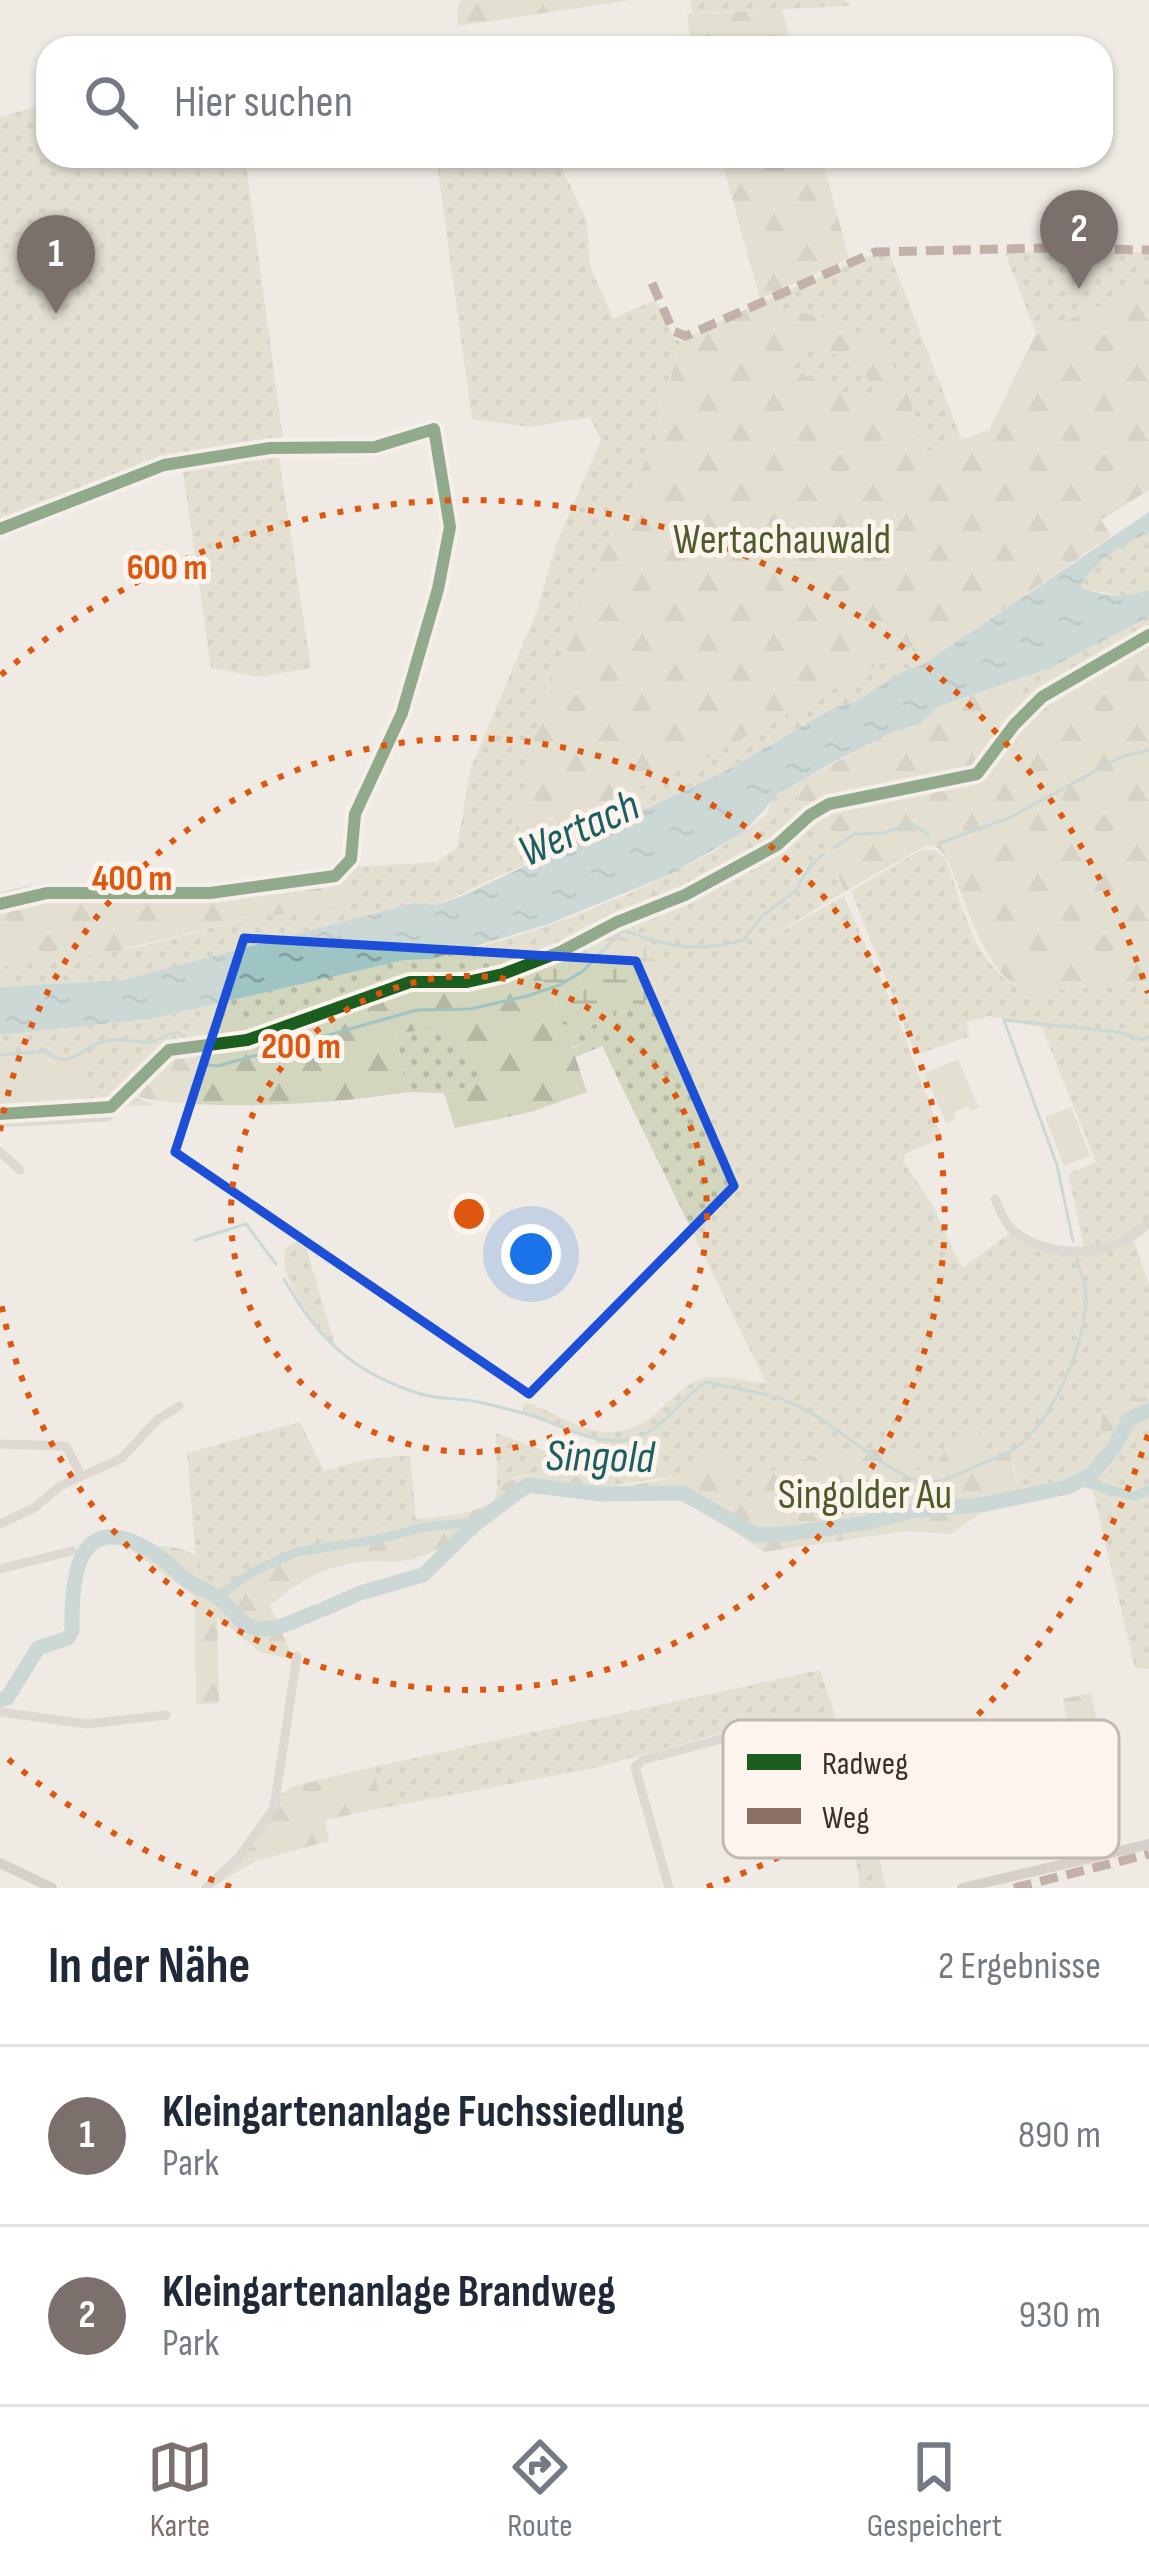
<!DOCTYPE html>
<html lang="de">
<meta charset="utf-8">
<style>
body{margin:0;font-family:"Sofia Sans Condensed",sans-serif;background:#f6f6f7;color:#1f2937}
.you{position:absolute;left:531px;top:1254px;width:42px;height:42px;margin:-30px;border:9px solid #fff;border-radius:50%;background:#1a73e8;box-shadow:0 0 0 18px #1a73e833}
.badge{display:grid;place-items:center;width:78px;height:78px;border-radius:50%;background:#7b706b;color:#fff;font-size:39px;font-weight:700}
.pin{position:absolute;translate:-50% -99px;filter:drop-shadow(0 3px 6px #0008)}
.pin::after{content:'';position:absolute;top:63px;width:42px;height:36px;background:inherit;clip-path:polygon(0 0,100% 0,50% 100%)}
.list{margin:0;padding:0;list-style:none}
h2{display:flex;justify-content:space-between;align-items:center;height:156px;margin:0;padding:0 48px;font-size:51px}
h2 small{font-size:39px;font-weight:400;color:#747a83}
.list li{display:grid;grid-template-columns:78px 1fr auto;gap:36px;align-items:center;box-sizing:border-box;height:180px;padding:0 48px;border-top:3px solid #e0e1e3}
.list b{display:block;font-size:45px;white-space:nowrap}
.list p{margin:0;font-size:39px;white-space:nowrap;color:#747a83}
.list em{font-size:39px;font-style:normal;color:#747a83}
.icon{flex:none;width:66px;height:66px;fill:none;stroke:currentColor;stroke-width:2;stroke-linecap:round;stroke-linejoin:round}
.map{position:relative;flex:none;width:1149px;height:1888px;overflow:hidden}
.search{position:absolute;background:#fff;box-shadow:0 3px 9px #0004;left:36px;right:36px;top:36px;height:132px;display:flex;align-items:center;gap:30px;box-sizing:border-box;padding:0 42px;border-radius:36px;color:#747a83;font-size:45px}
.sheet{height:516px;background:#fff}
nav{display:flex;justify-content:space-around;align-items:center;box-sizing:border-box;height:168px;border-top:3px solid #e0e1e3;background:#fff;font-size:33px;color:#747a83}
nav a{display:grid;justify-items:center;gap:6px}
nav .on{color:#7b706b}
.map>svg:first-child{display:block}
</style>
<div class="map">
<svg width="1149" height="1888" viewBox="0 0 1149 1888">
<defs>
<pattern id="grass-dots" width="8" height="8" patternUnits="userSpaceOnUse" patternTransform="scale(3)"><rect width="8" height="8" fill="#d2d6bd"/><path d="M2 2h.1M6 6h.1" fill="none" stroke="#b5b8a3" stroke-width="1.8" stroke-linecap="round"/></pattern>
<pattern id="forest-firs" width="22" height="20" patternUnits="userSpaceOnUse" patternTransform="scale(3)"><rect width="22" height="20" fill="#d2d6bd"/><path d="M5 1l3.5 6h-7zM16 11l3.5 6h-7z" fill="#b5b8a3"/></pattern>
<pattern id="wetland-marsh" width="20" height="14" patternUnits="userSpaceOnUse" patternTransform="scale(3)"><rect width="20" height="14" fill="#d2d6bd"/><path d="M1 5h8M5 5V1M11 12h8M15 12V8" fill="none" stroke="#b5b8a3"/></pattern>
<pattern id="water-ripples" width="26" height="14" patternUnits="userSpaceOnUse" patternTransform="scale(3)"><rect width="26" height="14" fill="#9ec4c3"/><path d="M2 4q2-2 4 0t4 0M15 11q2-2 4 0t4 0" fill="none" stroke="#82a09f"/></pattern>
</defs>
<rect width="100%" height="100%" fill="#f0eae4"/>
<path fill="url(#grass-dots)" d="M 690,0 L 846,0 L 850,6 L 693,13 Z
M 48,103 L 48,156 L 245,156 L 283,440 L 156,464 L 0,525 L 0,117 Z
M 436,156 L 556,156 L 587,221 L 590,266 L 613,318 L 656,300 L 674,338 L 680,341 L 656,439 L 617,520 L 593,579 L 514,842 L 699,761 L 915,645 L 909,668 L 881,688 L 855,702 L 835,707 L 729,769 L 437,905 L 414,903 L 123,980 L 0,987 L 0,967 L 139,947 L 245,919 L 355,903 L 344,872 L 352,867 L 437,862 L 457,848 L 470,770 L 537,611 L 555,547 L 601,440 L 590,417 L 530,427 L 472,419 Z
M 1042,251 L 1149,253 L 1149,286 L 1036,333 L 1005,253 Z
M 889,252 L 962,441 L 922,453 L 909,396 L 824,318 L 761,302 L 862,258 Z
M 801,343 L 845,357 L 879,389 L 877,403 L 834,389 L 793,369 L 788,357 Z
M 278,451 L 311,668 L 259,677 L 211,668 L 182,465 Z
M 1149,532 L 1149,590 L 1129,597 L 1081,588 C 1096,558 1120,547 1149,532 Z
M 1149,617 L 1149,635 L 1065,681 L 1026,712 L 1013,681 L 1048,669 Z
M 789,787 L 810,815 L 845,891 L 757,945 L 844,896 L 897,1016 L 942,1138 L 905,1154 L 903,1161 L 932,1204 L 962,1268 L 1013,1231 L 1051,1246 L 1085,1251 L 1068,1174 L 1096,1162 L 1042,1028 L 990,1016 L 966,1022 L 970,1036 L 916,1055 L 851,891 L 921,850 L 934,850 L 945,857 C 965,911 972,966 1027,993 L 1149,982 L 1149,1219 L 1132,1235 L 1149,1284 L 1149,1396 L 1105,1406 L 1096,1460 C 1073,1479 1047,1485 1018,1488 L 1015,1466 L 957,1434 L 931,1470 L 914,1470 L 757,1513 L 684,1478 L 659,1478 L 606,1487 L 589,1478 L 557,1473 L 519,1476 L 497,1485 L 496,1433 L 591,1468 L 593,1465 L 597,1439 L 523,1411 L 524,1402 C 550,1409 578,1430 604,1432 C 659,1435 671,1381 710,1377 C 727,1375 749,1382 766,1383 L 602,1046 L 573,1058 L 570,1050 L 581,1044 L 569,1048 L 580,1030 L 627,1011 L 657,972 L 642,936 L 618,922 L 503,974 L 467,982 L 410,982 L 297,1022 L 169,1050 L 126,1094 L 155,1105 L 91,1108 L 83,1059 C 67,1062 57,1065 43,1055 L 0,1058 L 0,1035 L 150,1019 L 405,960 C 501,954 694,876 768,814 C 769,800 778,794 789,787 Z
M 445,1023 L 471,1068 L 489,1068 L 479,1084 L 444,1093 L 407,1092 L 396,1035 Z
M 303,1237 L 336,1348 C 316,1324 278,1282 285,1249 Z
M 1136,1421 L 1149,1427 L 1149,1669 L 1135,1668 L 1091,1483 L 1111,1470 Z
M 300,1422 L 324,1471 L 365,1460 L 410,1455 L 416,1520 L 295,1550 L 252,1568 L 214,1593 L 198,1586 L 187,1453 Z
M 820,1670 L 865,1804 L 886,1888 L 860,1888 L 854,1845 L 777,1718 L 594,1768 L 383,1808 L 373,1767 Z"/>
<path fill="url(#forest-firs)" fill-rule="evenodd" d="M 461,0 L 632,0 L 458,26 L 457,9 Z
M 782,9 L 793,48 L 691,48 L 687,14 Z
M 765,156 L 821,156 L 849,258 L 760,299 L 724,170 Z
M 1149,286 L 1149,490 L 1101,520 L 1111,536 L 922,665 L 909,668 L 913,646 L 700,761 L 513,842 L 544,692 L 617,520 L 656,439 L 680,341 L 761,302 L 824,318 L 881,343 L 909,396 L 923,453 L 989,430 L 1036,333 ZM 801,343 L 845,357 L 879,389 L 877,402 L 834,389 L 793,369 L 788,357 Z
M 1149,635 L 1149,982 L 1026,993 C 981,970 967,902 947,858 L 938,848 L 927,845 L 845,891 L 810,815 L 789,787 L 891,733 L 921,723 L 939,706 L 1013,681 L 1026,711 L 1065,681 Z
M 344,872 L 355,904 L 245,919 L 107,953 L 0,967 L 0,904 L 47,894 L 167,895 Z
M 532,963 L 557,1003 L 587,1092 L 531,1112 L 455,1128 L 444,1093 L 479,1084 L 488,1069 L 471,1069 L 444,1024 L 396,1035 L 407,1092 C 339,1104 187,1114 124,1093 L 158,1057 L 182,1047 L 186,1034 L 206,1022 L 283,1013 L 298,1022 L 410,982 L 467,982 L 503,974 Z
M 1149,1396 L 1149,1427 L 1136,1422 L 1111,1470 L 1073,1493 L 990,1507 L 951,1534 L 906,1531 L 764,1552 L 689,1501 L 657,1495 L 591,1499 L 528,1493 L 450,1555 L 442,1547 C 397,1571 389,1556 347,1564 C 317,1570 292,1586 270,1606 L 294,1660 L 260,1652 L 217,1617 L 219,1703 L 196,1705 L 195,1597 L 131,1550 C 154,1545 175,1543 196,1556 L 198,1586 L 214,1593 C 276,1552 343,1536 415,1520 C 445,1514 469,1517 495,1500 L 497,1485 C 525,1474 560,1469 590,1479 C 597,1481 602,1486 608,1486 C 632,1488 659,1478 684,1478 L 701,1449 L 727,1459 L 737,1476 L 728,1497 L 756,1513 L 757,1481 C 791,1454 864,1447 906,1450 L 914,1470 L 931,1470 L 957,1434 L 979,1432 L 989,1451 L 1010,1454 L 1018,1488 C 1048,1485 1073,1479 1096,1460 L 1104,1406 Z
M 1091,1693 L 1122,1839 L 1095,1846 L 1063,1699 Z
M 373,1767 L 383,1808 L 325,1820 L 329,1841 L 256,1861 L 215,1885 C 242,1858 269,1832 279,1795 L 294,1786 Z"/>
<path fill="url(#wetland-marsh)" d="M 617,922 C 660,940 646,958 668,987 L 627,1011 L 580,1030 L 569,1048 L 557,1003 L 532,963 Z"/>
<path fill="#d2d6bd" d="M 43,1055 L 53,1062 L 83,1058 L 86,1061 L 91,1106 L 0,1112 L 0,1058 Z
M 958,1059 L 979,1108 L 971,1111 L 968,1106 L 954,1112 L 956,1119 L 946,1123 L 924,1073 Z
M 1071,1107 L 1090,1156 L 1064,1166 L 1045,1117 Z"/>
<path fill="url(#water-ripples)" d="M 1149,512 L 1149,532 C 1121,547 1096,558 1081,587 C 1104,597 1126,598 1149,590 L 1149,617 L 1048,669 L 939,706 L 921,723 L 891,733 L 830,764 L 778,794 L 744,832 L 671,874 L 546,925 L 432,959 L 405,960 L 150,1019 L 0,1035 L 0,987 L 123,980 L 414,903 L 437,905 L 462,896 L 729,769 L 835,707 L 855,702 L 909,668 L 922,665 Z"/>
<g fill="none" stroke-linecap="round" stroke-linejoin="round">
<path stroke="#9ec4c3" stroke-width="3" d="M 940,843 L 1011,817 L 1121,757 L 1149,750
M 834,848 L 854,834 L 883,833 L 912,824 L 929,835
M 196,1054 L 209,1065 L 218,1066 L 417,1010 L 470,1009 L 527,996 L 560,985 L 583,971 L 623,930 C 667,947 696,953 744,940 L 760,918 L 795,891 L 811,865 L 823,854
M 0,1055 L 46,1051 C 67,1071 80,1050 99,1043 C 115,1036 134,1043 150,1042 C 161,1041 167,1033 178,1032 L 187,1040
M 195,1240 L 246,1224 L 276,1264
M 1073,1241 L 1057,1165 L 1004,1020 L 1119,1032 L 1142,1040 L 1149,1037
M 284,1279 C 317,1338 354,1374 421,1394 C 436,1399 451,1398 467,1400 C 488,1403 509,1410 530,1415 C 566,1426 597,1449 635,1438 C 666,1428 680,1398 706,1382 L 768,1395
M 776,1397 C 827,1413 863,1457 911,1478 C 932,1488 953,1477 972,1468 C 985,1461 1002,1457 1014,1449 C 1053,1423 1088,1339 1086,1293 C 1086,1281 1078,1270 1077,1258"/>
<path stroke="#9ec4c3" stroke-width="9" d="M 1078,1481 L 1134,1496 L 1149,1490
M 217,1597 L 254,1571 L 297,1552 L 379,1539 L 424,1527 L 477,1522"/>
<path stroke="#9ec4c3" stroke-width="15" d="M 324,1609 L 360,1593 L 423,1575 L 477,1522 L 528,1485 L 601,1494 L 683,1493 L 756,1535 L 786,1534 L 864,1523 L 911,1511 L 987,1504 L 1067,1487 L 1092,1474 L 1114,1448 L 1129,1419 L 1149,1410
M 0,1700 L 7,1698 L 38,1648 L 68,1638 L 72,1631 C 71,1577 77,1506 151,1551 C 165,1559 175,1571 187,1580 C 197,1588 209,1591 219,1598 C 232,1608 238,1623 254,1628 C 274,1633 298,1619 316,1612"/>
<path stroke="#cac2bc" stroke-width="9" d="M 0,529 L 164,465 L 270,448 L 375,447 L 434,429 L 450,527 L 438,589 L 402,713 L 355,814 L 351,859 L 335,876 L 210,893 L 47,893 L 0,904
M 0,897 L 30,890
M 0,1123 L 108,1117
M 0,1152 L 20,1170
M 995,1199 C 1000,1210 1005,1224 1015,1232 C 1054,1261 1117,1257 1149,1222
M 0,1444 L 66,1446 L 81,1475
M 0,1524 L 34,1508 L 60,1486 L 122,1458 L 157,1420 L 179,1406
M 0,1569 L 72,1551
M 0,1712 L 87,1724 L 166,1715
M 206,1888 L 239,1857 L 274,1808 L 297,1656
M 669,1888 L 635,1767 L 643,1760 L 774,1725"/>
<path stroke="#b9b0ab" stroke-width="10" d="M 0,1863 L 52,1888
M 962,1888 L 1149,1844"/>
<path stroke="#8d6e63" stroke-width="9" stroke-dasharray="18 9" stroke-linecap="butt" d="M 652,283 L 673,331 L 686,336 L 875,252 L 1044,248 L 1149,250
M 1014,1888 L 1149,1854"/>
<defs>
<path id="cycleway" d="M 0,529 L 164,465 L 270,448 L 375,447 L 434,429 L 450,527 L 438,589 L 402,713 L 355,814 L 351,859 L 335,876 L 210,893 L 47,893 L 0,904
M 0,1114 L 111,1107 L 169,1050 L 247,1040 L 410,982 L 467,982 L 503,974 L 560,952 L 617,922 L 685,895 L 777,845 L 810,815 L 829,804 L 977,774 L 1014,725 L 1042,697 L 1149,635"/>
</defs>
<use href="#cycleway" stroke="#fcf4ed" stroke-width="20"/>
<use href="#cycleway" stroke="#1b5e20" stroke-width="12"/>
</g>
<path d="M0 0H1149V1888H0ZM 244,938 L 636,961 L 734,1186 L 529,1394 L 175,1152 Z" fill="#f0eae4" fill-opacity=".55" fill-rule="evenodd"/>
<path fill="none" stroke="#1d4ed8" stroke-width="9" stroke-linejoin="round" d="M 244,938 L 636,961 L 734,1186 L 529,1394 L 175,1152 Z"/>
<g fill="none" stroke="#df570e" stroke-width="6" stroke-dasharray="6 12">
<circle cx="469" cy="1214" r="238"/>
<path d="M0 1131A476 476 0 1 1 0 1297"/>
<path d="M1148 1435A714 714 0 0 1 707 1887M231 1887A714 714 0 0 1 1 1753M1 675A714 714 0 0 1 1148 993"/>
</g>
<g text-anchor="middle" stroke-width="10" stroke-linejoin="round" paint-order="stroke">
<g font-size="42" fill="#4c5c2b" stroke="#fcf4ed">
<text x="782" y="553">Wertachauwald</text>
<text x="865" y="1508">Singolder Au</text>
</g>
<g font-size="45" font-style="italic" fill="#1b5f62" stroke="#fcf4ed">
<text transform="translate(578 827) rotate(-24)" y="16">Wertach</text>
<text transform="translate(600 1455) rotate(1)" y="16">Singold</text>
</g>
</g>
<rect x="723" y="1720" width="396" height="138" rx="18" fill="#fcf4ed" stroke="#c2b9b2" stroke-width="3"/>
<rect x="747" y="1754" width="54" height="16" fill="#1b5e20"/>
<rect x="747" y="1808" width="54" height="16" fill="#8d6e63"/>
<g font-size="33" fill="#3c2f2a">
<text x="822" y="1774">Radweg</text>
<text x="822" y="1828">Weg</text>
</g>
<circle cx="469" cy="1214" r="18" fill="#df570e" stroke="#fcf4ed" stroke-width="6"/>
<g font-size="36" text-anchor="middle" font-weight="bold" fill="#df570e" stroke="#fcf4ed" stroke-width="10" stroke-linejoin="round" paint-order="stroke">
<text x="167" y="579">600 m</text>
<text x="132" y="890">400 m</text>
<text x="301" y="1058">200 m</text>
</g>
</svg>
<div class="you"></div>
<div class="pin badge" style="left:56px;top:314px">1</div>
<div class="pin badge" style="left:1079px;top:289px">2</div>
<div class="search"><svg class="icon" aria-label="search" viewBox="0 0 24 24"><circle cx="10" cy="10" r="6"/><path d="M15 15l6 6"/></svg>Hier suchen</div>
</div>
<section class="sheet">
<h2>In der Nähe<small>2 Ergebnisse</small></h2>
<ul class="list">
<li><span class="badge">1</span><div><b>Kleingartenanlage Fuchssiedlung</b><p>Park</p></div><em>890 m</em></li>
<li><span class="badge">2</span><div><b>Kleingartenanlage Brandweg</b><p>Park</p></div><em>930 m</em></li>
</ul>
</section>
<nav>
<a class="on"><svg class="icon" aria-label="map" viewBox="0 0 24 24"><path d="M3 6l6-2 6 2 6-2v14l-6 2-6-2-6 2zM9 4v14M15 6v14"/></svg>Karte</a>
<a><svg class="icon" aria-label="directions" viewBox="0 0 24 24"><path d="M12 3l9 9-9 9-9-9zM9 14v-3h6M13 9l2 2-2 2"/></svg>Route</a>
<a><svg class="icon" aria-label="saved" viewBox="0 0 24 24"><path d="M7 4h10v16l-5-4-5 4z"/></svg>Gespeichert</a>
</nav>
